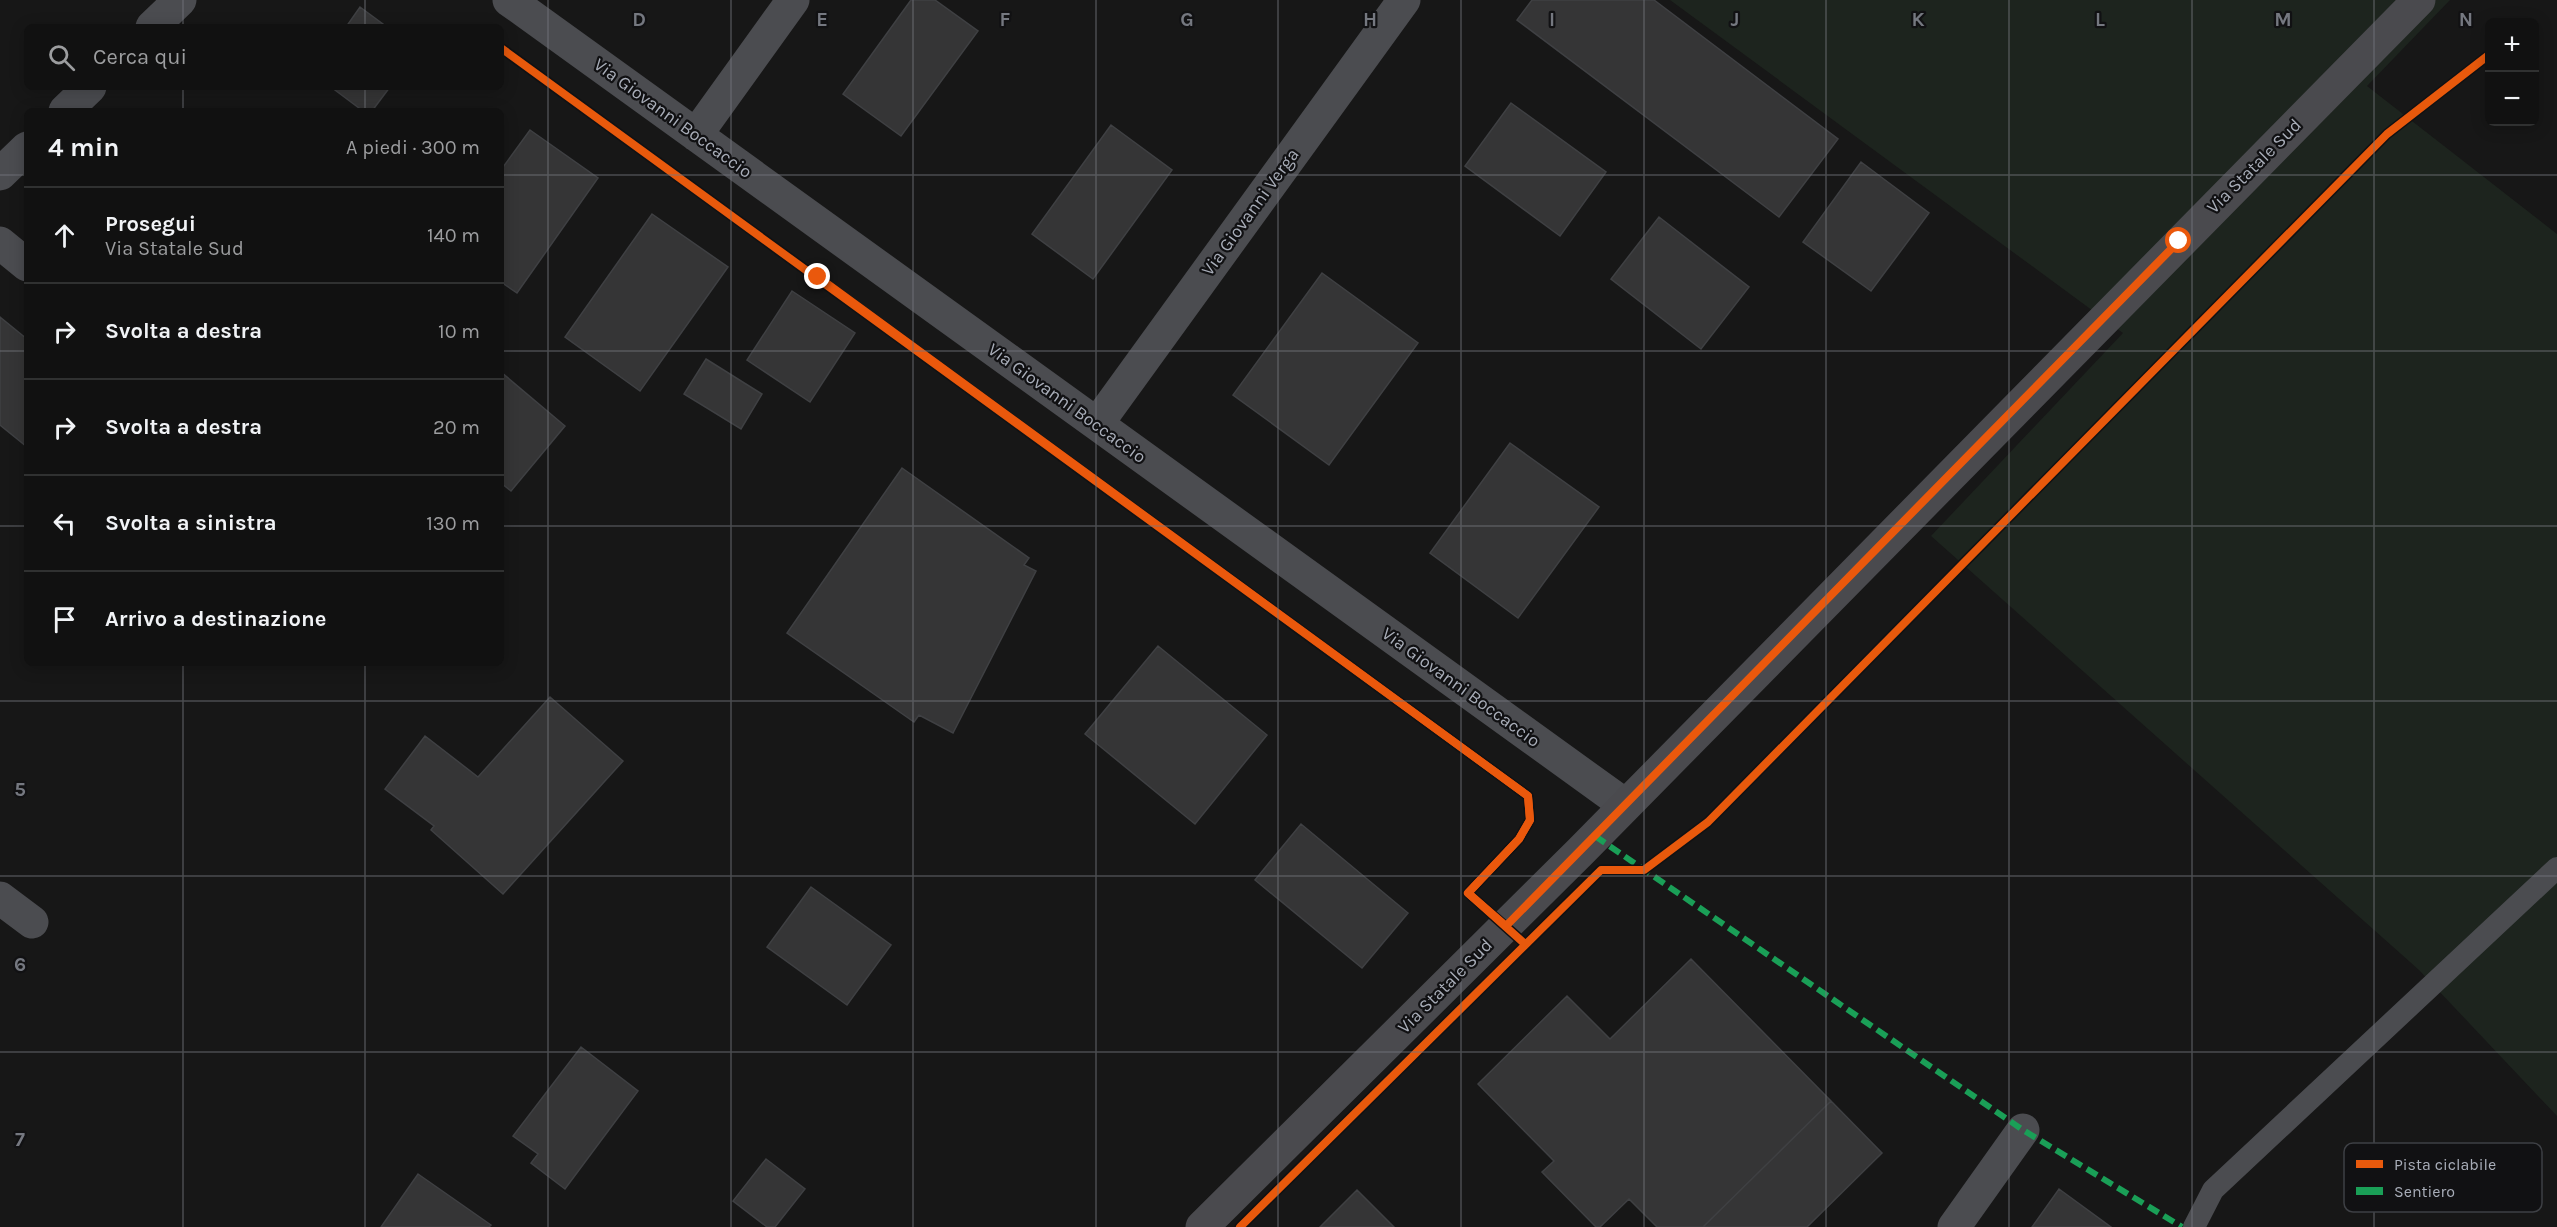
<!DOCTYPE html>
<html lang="it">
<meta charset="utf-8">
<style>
body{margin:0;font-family:Karla,sans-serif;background:#1a1a1a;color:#f1f3f6}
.controls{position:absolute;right:18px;top:18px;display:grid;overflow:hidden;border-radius:9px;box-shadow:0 3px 15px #0003}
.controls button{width:54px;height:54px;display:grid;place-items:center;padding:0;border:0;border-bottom:2px solid #303131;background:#111;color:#f1f3f6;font:30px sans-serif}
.stop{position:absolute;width:18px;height:18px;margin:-14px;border:4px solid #ea580c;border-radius:50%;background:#fff}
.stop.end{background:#ea580c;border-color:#fff;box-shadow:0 2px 6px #0008}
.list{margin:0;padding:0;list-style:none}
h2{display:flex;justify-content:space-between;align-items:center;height:78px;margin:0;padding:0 24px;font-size:26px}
h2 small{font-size:20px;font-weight:400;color:#9c9d9f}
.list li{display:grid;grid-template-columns:39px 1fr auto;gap:18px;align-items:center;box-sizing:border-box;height:96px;padding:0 24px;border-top:2px solid #303131}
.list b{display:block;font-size:22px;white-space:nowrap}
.list p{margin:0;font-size:20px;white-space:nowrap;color:#9c9d9f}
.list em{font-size:20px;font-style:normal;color:#9c9d9f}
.icon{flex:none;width:33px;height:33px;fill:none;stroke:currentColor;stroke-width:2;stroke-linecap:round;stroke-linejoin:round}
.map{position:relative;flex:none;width:2557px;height:1227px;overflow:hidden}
.search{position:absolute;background:#111;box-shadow:0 3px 15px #0003;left:24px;top:24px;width:480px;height:66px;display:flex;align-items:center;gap:15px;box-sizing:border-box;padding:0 21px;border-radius:9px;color:#9c9d9f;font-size:22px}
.panel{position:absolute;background:#111;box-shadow:0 3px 15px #0003;left:24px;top:108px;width:480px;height:558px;border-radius:9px}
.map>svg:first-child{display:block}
</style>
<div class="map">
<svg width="2557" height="1227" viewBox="0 0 2557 1227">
<rect width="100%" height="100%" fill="#171717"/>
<path fill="#1d241e" d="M 1670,0 L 2450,0 L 2367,86 L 2557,234 L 2557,1116 L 2419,970 L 1931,536 L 2123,333 Z"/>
<path fill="#353536" stroke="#3f4043" stroke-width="1.5" d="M 911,0 L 935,0 L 978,31 L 901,136 L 843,94 Z
M 1532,0 L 1654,0 L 1838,139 L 1779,217 L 1517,20 Z
M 360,7 L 387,27 L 346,27 Z
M 331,87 L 390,87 L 372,111 L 363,111 Z
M 1511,103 L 1606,172 L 1560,236 L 1465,166 Z
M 1111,125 L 1172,170 L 1093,279 L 1032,234 Z
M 530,130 L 598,178 L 517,293 L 501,282 L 501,170 Z
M 1861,162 L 1929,213 L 1871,291 L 1803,242 Z
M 652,214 L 728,267 L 640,391 L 565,337 Z
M 1659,217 L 1749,287 L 1701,349 L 1611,279 Z
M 1322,273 L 1418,343 L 1329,465 L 1233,395 Z
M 792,291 L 855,333 L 810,402 L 747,360 Z
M 0,317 L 27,339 L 27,447 L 0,425 Z
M 706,359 L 762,394 L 741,429 L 684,394 Z
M 501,372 L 565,426 L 511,491 L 501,483 Z
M 1510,443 L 1599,507 L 1518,618 L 1430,553 Z
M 902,468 L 1029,558 L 1024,565 L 1036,571 L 953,733 L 919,715 L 914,722 L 787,633 Z
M 1158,646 L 1267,735 L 1195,824 L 1085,734 Z
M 550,697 L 623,761 L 503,894 L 431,830 L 434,826 L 385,789 L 425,736 L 478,777 Z
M 1301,824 L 1408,913 L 1362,968 L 1255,880 Z
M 811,887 L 891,945 L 847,1005 L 767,947 Z
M 1691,959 L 1831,1101 L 1703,1227 L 1657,1227 L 1629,1199 L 1600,1227 L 1596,1227 L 1542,1172 L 1554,1161 L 1478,1084 L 1567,996 L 1610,1039 Z
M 581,1047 L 638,1091 L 565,1189 L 531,1163 L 538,1154 L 513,1136 Z
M 1831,1101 L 1882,1153 L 1807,1227 L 1703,1227 Z
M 766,1159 L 805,1189 L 775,1227 L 767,1227 L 733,1201 Z
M 418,1174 L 491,1225 L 489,1227 L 381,1227 Z
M 2059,1189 L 2111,1227 L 2032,1227 Z
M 1357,1190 L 1394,1227 L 1320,1227 Z"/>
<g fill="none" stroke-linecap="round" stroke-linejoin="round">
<path stroke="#4b4c50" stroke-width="22" d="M 2194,1227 L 2213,1190 L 2557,868"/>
<path stroke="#4b4c50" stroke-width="33" d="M 509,0 L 1625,805
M 152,27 L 180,0
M 65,111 L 90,87
M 696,135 L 793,0
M 0,174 L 27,148
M 0,243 L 27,265
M 1097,424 L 1404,0
M 0,898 L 32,922
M 1954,1227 L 2023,1130"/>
<path stroke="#4a4a4e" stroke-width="33" d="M 1202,1227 L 1580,852 L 2419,0"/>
<path stroke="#1a9f57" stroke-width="6" stroke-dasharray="12 6" stroke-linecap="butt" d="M 1595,836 L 2023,1130 L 2182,1227"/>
<defs>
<path id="cycleway" d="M 501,48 L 1528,796 L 1530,820 L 1519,839 L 1468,893 L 1525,944
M 1240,1227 L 1601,870 L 1644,870 L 1708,822 L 2387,134 L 2490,54"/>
</defs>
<use href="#cycleway" stroke="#111113" stroke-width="11"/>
<use href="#cycleway" stroke="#e8590c" stroke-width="8"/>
</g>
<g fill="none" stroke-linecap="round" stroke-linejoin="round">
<path stroke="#ea580c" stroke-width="8" d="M 818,277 L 1528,796 L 1530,820 L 1519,839 L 1468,893 L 1506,926 L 2179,241"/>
</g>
<path fill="none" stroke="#757880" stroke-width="1.5" stroke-opacity="0.55" d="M 183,0 L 183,27M 365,0 L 365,27M 548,0 L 548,1227M 731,0 L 731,1227M 913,0 L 913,1227M 1096,0 L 1096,1227M 1278,0 L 1278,1227M 1461,0 L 1461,1227M 1644,0 L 1644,1227M 1826,0 L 1826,1227M 2009,0 L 2009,1227M 2192,0 L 2192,1227M 2374,0 L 2374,1227M 183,87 L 183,111M 365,87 L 365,111M 0,175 L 27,175M 501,175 L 2557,175M 0,351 L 27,351M 501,351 L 2557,351M 0,526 L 27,526M 501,526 L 2557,526M 183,663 L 183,1227M 365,663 L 365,1227M 0,701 L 2557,701M 0,876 L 2557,876M 0,1052 L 2557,1052"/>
<g text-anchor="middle" stroke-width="4.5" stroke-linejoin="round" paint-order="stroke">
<g font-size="18" fill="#a8adb8" stroke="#111113">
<text transform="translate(673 118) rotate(36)" y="6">Via Giovanni Boccaccio</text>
<text transform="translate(2254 166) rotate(-45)" y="6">Via Statale Sud</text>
<text transform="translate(1250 212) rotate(-54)" y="6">Via Giovanni Verga</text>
<text transform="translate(1067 403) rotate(36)" y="6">Via Giovanni Boccaccio</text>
<text transform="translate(1461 687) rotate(36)" y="6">Via Giovanni Boccaccio</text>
<text transform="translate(1445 986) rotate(-45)" y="6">Via Statale Sud</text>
</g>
</g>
<rect x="2344" y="1143" width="198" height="69" rx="9" fill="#111113" stroke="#3e4045" stroke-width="1.5"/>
<rect x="2356" y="1160" width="27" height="8" fill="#e8590c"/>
<rect x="2356" y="1187" width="27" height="8" fill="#1a9f57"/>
<g font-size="16" fill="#a8adb8">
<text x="2394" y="1170">Pista ciclabile</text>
<text x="2394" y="1197">Sentiero</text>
</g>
<g font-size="20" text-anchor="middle" font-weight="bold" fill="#757880" stroke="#111113" stroke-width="4.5" stroke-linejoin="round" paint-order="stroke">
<text x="639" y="26">D</text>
<text x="822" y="26">E</text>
<text x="1005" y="26">F</text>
<text x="1187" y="26">G</text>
<text x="1370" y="26">H</text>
<text x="1552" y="26">I</text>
<text x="1735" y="26">J</text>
<text x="1918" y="26">K</text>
<text x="2100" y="26">L</text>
<text x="2283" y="26">M</text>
<text x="2466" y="26">N</text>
<text x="20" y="796">5</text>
<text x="20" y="971">6</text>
<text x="20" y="1146">7</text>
</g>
</svg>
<div class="controls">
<button>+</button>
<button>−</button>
</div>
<div class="stop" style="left:2179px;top:241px"></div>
<div class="stop end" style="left:818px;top:277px"></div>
<div class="search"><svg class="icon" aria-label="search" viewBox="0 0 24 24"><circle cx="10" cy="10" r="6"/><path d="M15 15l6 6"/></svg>Cerca qui</div>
<section class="panel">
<h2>4 min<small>A piedi · 300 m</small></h2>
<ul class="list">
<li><svg class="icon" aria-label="ahead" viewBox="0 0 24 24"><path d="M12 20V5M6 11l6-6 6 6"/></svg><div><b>Prosegui</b><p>Via Statale Sud</p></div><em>140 m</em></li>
<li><svg class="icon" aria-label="right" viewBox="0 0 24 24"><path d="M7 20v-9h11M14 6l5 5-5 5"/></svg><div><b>Svolta a destra</b></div><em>10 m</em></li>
<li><svg class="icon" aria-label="right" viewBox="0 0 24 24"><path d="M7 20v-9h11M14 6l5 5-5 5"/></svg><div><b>Svolta a destra</b></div><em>20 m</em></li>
<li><svg class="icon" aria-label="left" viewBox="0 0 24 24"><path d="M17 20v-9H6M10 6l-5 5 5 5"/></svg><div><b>Svolta a sinistra</b></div><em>130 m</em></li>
<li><svg class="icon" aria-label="arrive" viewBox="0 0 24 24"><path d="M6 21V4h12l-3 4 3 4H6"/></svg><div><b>Arrivo a destinazione</b></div></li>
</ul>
</section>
</div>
